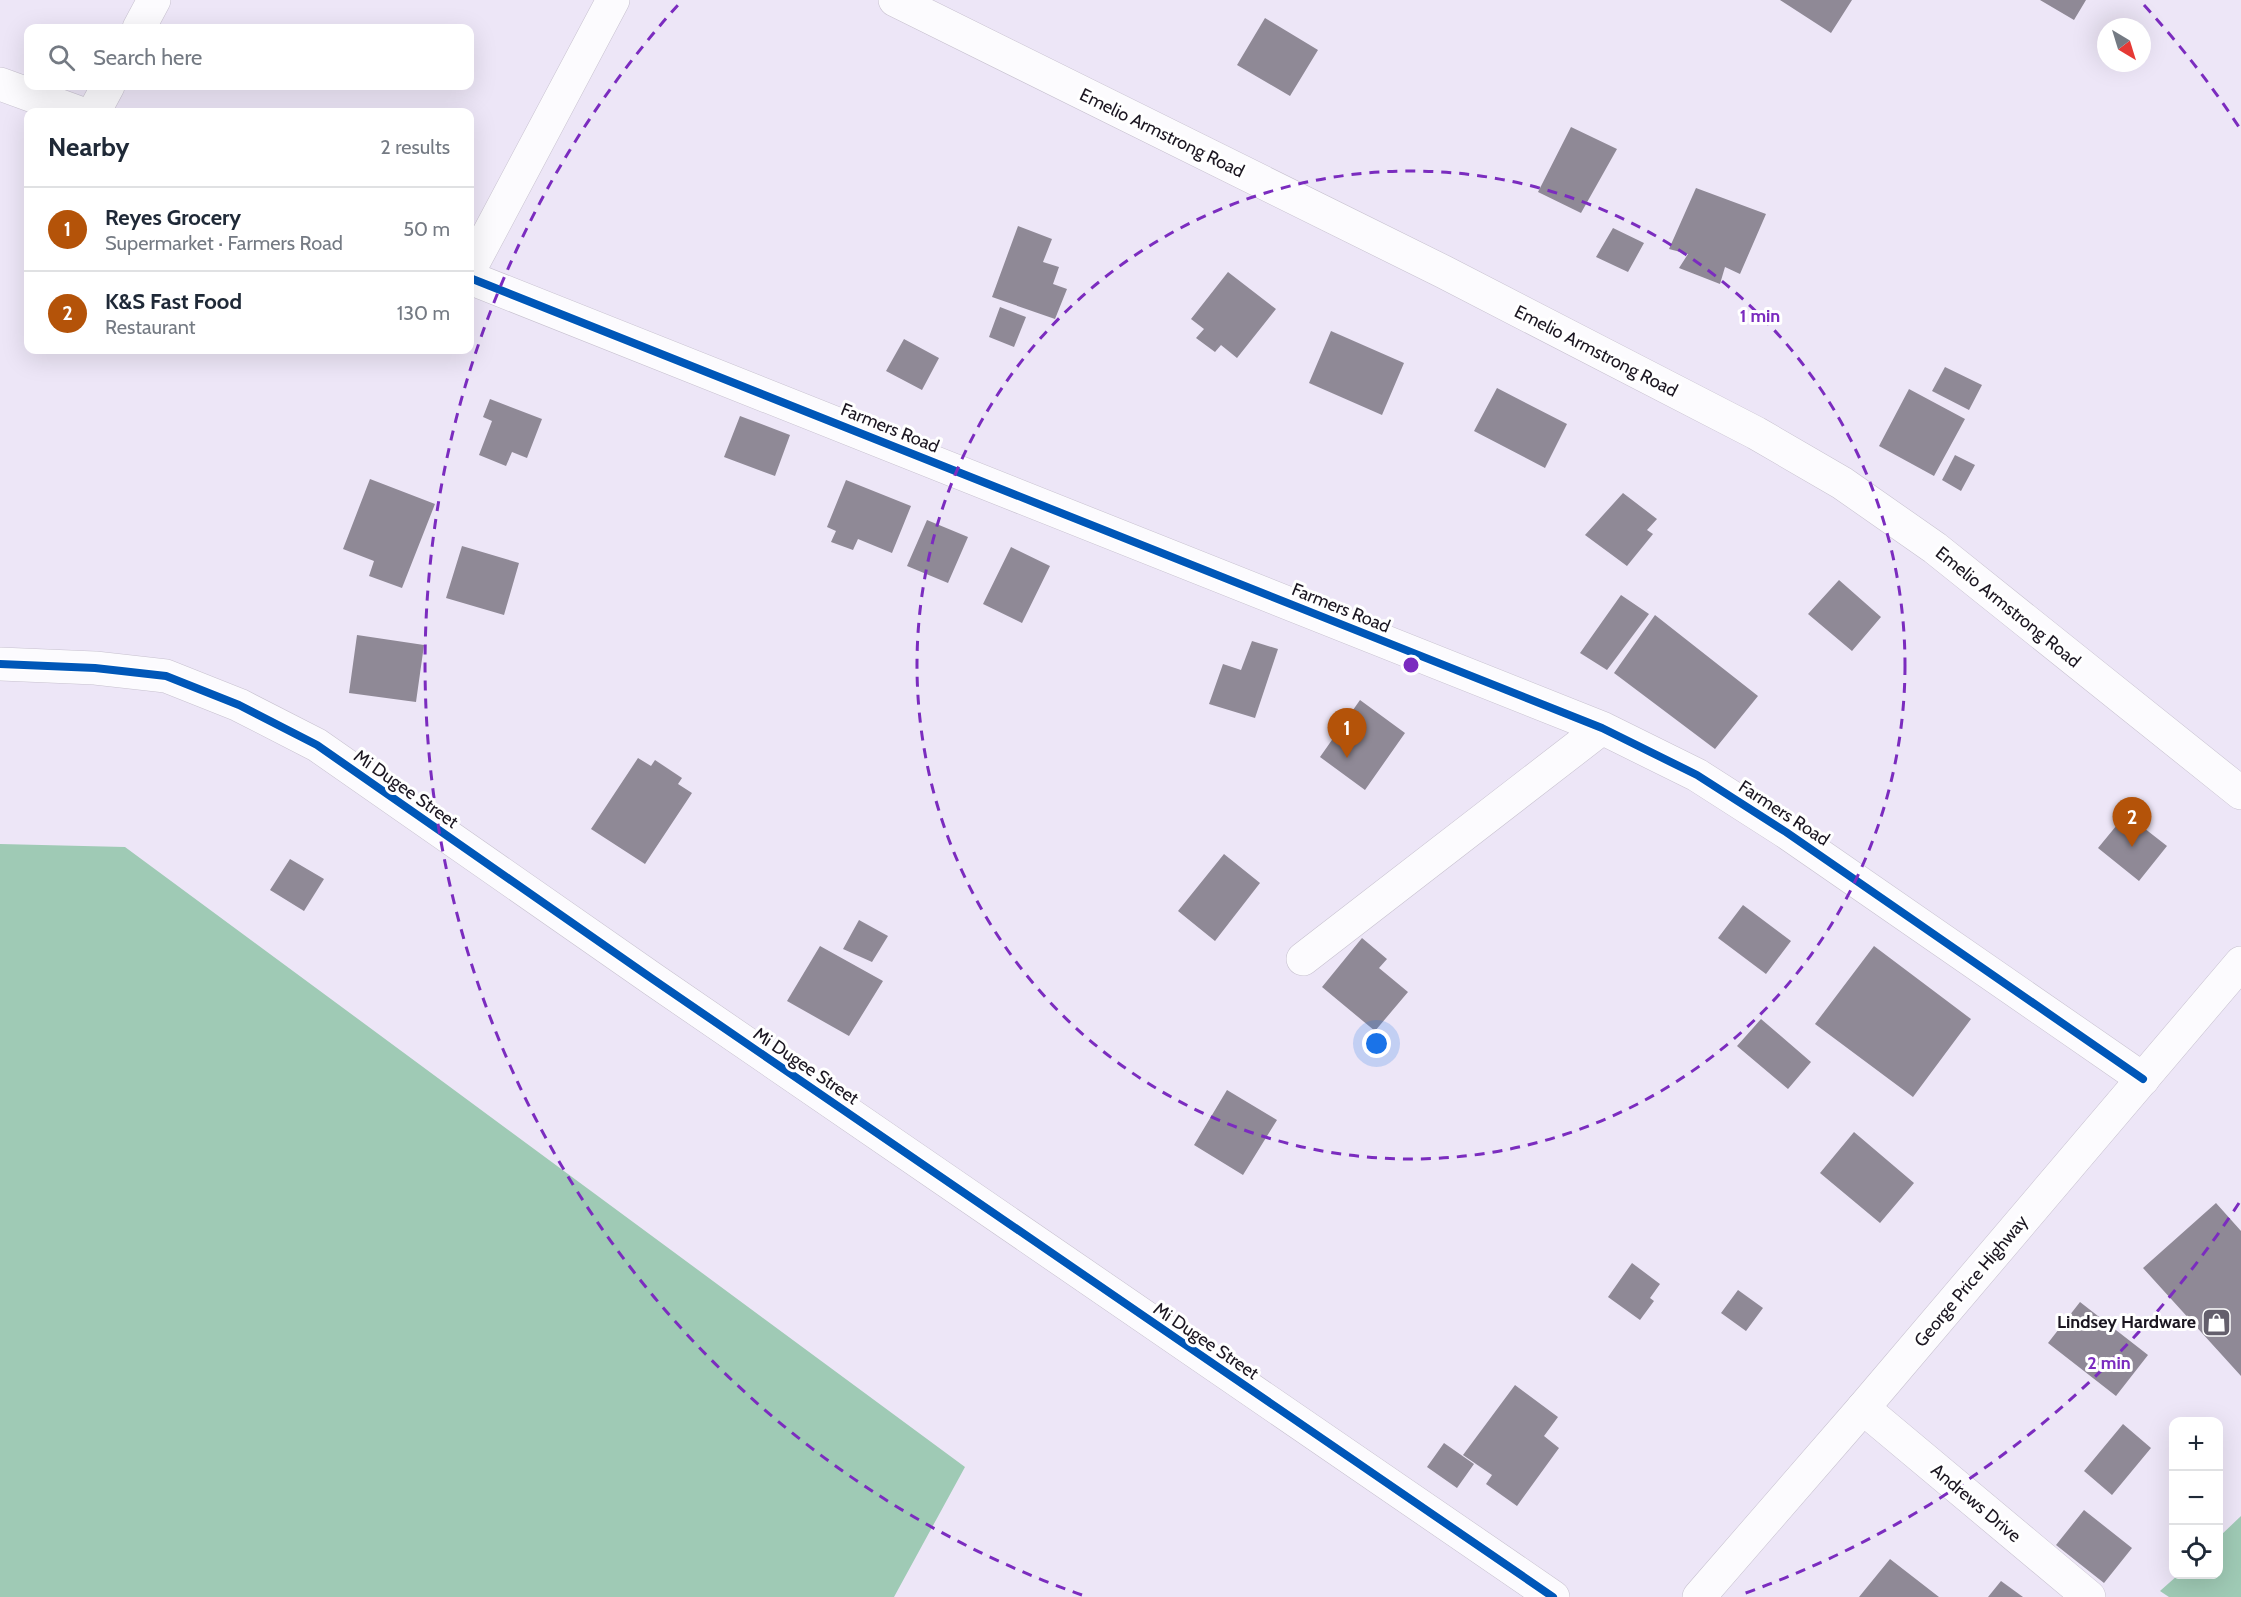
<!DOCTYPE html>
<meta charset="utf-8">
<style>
body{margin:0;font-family:Cabin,sans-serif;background:#f2f2f3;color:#1f2937}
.controls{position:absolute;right:18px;bottom:18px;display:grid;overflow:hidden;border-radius:12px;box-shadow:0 6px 24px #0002}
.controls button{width:54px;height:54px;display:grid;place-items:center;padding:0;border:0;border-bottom:2px solid #e0e1e3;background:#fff;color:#1f2937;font:30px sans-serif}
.compass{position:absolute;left:2097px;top:18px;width:54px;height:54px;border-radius:50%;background:#fff;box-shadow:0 6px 24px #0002;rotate:142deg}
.you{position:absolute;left:1377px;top:1044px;width:21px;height:21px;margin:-15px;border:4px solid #fff;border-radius:50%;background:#1a73e8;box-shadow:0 0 0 9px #1a73e833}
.badge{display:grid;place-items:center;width:39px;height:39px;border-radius:50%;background:#b45309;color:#fff;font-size:20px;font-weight:700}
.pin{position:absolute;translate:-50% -50px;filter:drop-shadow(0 2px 3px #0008)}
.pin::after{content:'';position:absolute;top:32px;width:21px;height:18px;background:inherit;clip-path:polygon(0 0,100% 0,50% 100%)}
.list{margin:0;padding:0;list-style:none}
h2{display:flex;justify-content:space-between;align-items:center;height:78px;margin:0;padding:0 24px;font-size:26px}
h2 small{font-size:20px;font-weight:400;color:#747a83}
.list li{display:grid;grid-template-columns:39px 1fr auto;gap:18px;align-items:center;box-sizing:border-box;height:84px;padding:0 24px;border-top:2px solid #e0e1e3}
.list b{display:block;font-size:22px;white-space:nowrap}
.list p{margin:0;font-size:20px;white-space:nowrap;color:#747a83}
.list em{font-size:20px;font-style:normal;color:#747a83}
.icon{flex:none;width:33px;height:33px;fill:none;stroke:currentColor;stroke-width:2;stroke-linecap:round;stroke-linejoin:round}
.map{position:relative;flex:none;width:2241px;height:1597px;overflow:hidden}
.search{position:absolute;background:#fff;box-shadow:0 6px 24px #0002;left:24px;top:24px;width:450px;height:66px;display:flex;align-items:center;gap:15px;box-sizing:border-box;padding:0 21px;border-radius:12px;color:#747a83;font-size:22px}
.panel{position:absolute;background:#fff;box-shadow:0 6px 24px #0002;left:24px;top:108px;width:450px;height:246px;border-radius:12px}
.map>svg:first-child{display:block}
</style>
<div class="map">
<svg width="2241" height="1597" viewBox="0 0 2241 1597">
<rect width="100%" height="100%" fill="#ede6f7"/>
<path fill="#9fcab5" d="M 0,844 L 125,847 L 965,1467 L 894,1597 L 0,1597 Z
M 2241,1516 L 2241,1597 L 2169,1597 L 2160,1591 L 2178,1575 L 2218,1574 L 2219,1537 Z"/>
<path fill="#8f8996" d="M 1780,0 L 1852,0 L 1831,33 Z
M 2040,0 L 2086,0 L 2074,20 Z
M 1265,18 L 1318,50 L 1290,96 L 1237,65 Z
M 1571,127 L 1617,149 L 1581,213 L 1538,192 Z
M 1696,188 L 1766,214 L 1740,274 L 1725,267 L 1720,284 L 1679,268 L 1688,254 L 1669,249 Z
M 1018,226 L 1052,239 L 1043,262 L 1059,267 L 1053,284 L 1067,289 L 1055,319 L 992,297 Z
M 1613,228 L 1644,243 L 1628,272 L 1596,257 Z
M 1228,272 L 1276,309 L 1237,358 L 1221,345 L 1215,352 L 1196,338 L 1204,329 L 1191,319 Z
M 1000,307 L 1026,317 L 1014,347 L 989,337 Z
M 1331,331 L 1404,363 L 1382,415 L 1309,383 Z
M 904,339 L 939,358 L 922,390 L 886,371 Z
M 1945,367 L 1982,385 L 1969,410 L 1932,391 Z
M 1497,388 L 1567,424 L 1545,468 L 1474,431 Z
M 1909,389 L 1965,419 L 1934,476 L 1879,446 Z
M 490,399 L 542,419 L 527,458 L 512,452 L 506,466 L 479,455 L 492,421 L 483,417 Z
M 740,416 L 790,435 L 775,476 L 724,457 Z
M 1955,455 L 1975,465 L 1961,491 L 1942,480 Z
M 370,479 L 435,504 L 402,588 L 369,576 L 374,561 L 343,549 Z
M 846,480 L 911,506 L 892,553 L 858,539 L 853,550 L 831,542 L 836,531 L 827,527 Z
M 1623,493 L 1657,519 L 1647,530 L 1653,534 L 1627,566 L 1585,535 Z
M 927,520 L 968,537 L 948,583 L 907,566 Z
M 462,546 L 519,563 L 504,615 L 446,598 Z
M 1011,547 L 1050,566 L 1022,623 L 983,604 Z
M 1839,580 L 1881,617 L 1852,651 L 1808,614 Z
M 1621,595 L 1649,614 L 1607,670 L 1580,653 Z
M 1655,615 L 1758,696 L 1715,749 L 1614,673 Z
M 357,635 L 424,645 L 416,702 L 349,693 Z
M 1252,641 L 1278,649 L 1255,718 L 1209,704 L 1223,664 L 1241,670 Z
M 1360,700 L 1405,733 L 1365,790 L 1320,757 Z
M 638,758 L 651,766 L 655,760 L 682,778 L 678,784 L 692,793 L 645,864 L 591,829 Z
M 2126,814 L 2167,846 L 2139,881 L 2098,848 Z
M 1224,854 L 1260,883 L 1215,941 L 1178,911 Z
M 290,859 L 324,879 L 304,911 L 270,890 Z
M 1743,905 L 1791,941 L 1766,974 L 1718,938 Z
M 859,920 L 888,936 L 872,962 L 843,949 Z
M 1362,938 L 1387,959 L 1379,968 L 1408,992 L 1375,1031 L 1322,987 Z
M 820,946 L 883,981 L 849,1036 L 787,1001 Z
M 1874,946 L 1971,1019 L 1913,1097 L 1815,1024 Z
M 1761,1019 L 1811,1062 L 1788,1089 L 1737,1046 Z
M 1227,1090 L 1277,1120 L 1243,1175 L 1194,1145 Z
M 1854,1132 L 1914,1183 L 1880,1223 L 1820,1173 Z
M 2216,1203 L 2241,1231 L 2241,1376 L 2143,1268 Z
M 1632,1263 L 1660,1284 L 1650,1298 L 1654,1301 L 1640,1320 L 1608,1297 Z
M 1738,1290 L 1763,1308 L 1746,1331 L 1721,1313 Z
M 2080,1302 L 2148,1355 L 2116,1396 L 2048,1343 Z
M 1515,1385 L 1558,1417 L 1544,1436 L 1559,1448 L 1517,1506 L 1486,1484 L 1492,1475 L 1463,1455 Z
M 2123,1424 L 2151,1448 L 2112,1495 L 2084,1471 Z
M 1444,1443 L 1474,1464 L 1457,1488 L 1427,1467 Z
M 2084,1510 L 2132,1548 L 2104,1583 L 2056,1545 Z
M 1890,1559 L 1939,1597 L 1859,1597 Z
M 2001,1581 L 2023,1597 L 1988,1597 Z"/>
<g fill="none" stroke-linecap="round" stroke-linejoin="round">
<defs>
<path id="minor" d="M 895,0 L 1444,272 L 1756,433 L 1842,483 L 1935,548 L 2241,793
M 139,28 L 154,0
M 0,84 L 77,112
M 94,112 L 108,86
M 470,269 L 613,0
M 470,278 L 1602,728 L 1697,775 L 1786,832 L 2143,1079
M 0,664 L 95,668 L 166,676 L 239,705 L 317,745 L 654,980 L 1553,1597
M 1303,959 L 1602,728
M 1863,1408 L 2089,1597"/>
<path id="highway" d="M 1699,1597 L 1863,1408 L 2241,963"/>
</defs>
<use href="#minor" stroke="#c7c1cf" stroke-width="34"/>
<use href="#highway" stroke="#c7c1cf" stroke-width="34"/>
<use href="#minor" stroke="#fcfbfe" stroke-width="33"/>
<use href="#highway" stroke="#fcfbfe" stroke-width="33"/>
<defs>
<path id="cycleway" d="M 470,278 L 1602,728 L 1697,775 L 1786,832 L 2143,1079
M 0,664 L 95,668 L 166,676 L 239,705 L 317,745 L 654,980 L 1553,1597"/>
</defs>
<use href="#cycleway" stroke="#fff" stroke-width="11"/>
<use href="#cycleway" stroke="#0057b8" stroke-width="8"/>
</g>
<g fill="none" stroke="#7b2cbf" stroke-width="3" stroke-dasharray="10 8">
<circle cx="1411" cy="665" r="494"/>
<path d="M2239 1203A987 987 0 0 1 1740 1595M1082 1595A987 987 0 0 1 678 5M2144 5A987 987 0 0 1 2239 127"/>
</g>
<defs>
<symbol id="shop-square" viewBox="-11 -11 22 22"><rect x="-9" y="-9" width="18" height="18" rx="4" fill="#645f6c" stroke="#fff"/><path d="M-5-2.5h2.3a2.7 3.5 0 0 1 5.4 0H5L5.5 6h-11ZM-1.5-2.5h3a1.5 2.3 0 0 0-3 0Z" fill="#fff"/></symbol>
</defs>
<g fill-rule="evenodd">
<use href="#shop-square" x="2200" y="1306" width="33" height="33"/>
</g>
<g text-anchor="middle" stroke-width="6" stroke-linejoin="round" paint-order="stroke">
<g font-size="18" fill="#1b1621" stroke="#fff">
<text transform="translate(1162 133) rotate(26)" y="6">Emelio Armstrong Road</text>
<text transform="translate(1596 351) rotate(27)" y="6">Emelio Armstrong Road</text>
<text transform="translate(890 428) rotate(22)" y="6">Farmers Road</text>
<text transform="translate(2008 607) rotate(39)" y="6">Emelio Armstrong Road</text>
<text transform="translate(1341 608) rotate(22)" y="6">Farmers Road</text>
<text transform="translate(406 789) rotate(35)" y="6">Mi Dugee Street</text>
<text transform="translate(1784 813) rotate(33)" y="6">Farmers Road</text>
<text transform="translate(806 1066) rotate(34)" y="6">Mi Dugee Street</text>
<text transform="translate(1971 1281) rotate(-50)" y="6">George Price Highway</text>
<text transform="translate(1206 1341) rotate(34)" y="6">Mi Dugee Street</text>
<text transform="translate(1976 1503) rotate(40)" y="6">Andrews Drive</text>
</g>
<g font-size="18" font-weight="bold" fill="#1b1621" stroke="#fff" text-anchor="end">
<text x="2196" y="1328">Lindsey Hardware</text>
</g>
</g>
<circle cx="1411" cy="665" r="9" fill="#7b2cbf" stroke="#fff" stroke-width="3"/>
<g font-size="18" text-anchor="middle" font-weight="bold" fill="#7b2cbf" stroke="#fff" stroke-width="6" stroke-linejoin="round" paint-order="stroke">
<text x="1760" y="322">1 min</text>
<text x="2109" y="1369">2 min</text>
</g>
</svg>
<div class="controls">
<button>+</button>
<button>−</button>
<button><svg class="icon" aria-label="locate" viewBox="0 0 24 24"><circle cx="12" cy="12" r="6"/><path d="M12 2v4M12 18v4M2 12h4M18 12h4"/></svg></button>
</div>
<svg class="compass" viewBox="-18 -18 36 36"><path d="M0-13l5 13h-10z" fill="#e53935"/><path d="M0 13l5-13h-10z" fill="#747a83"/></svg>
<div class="you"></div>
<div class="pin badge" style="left:1347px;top:758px">1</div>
<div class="pin badge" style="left:2132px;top:847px">2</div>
<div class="search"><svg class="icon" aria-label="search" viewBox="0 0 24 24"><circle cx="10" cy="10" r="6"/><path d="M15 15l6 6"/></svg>Search here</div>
<section class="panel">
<h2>Nearby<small>2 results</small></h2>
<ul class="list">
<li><span class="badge">1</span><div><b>Reyes Grocery</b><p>Supermarket · Farmers Road</p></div><em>50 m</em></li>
<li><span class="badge">2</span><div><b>K&amp;S Fast Food</b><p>Restaurant</p></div><em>130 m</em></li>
</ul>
</section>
</div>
